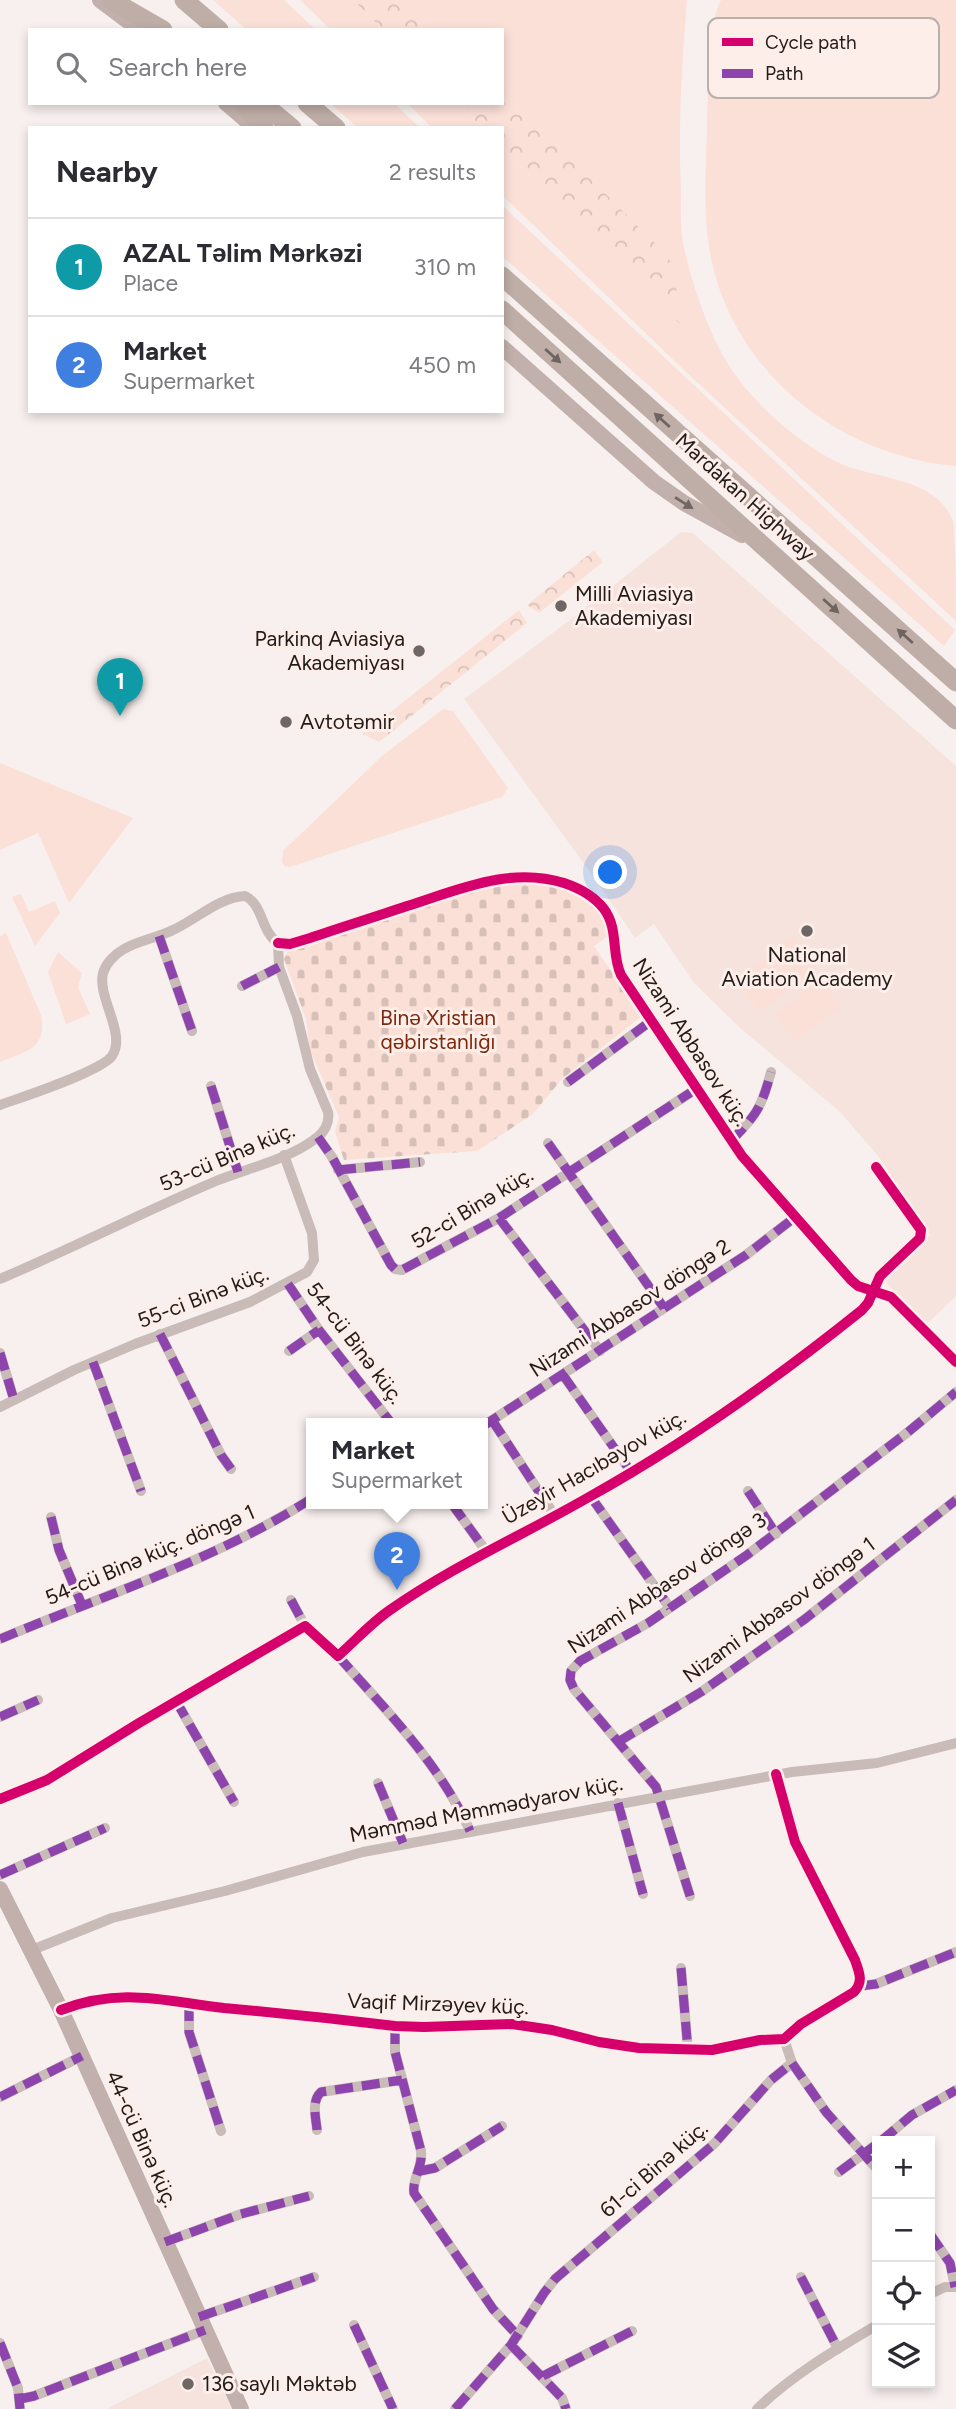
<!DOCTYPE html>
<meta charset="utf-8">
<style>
body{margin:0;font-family:Figtree,sans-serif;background:#f2f2f3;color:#2b2b33}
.controls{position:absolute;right:21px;bottom:21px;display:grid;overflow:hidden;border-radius:0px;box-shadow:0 4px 10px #0003}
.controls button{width:63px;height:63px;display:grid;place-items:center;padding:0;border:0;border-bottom:2px solid #e1e1e2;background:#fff;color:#2b2b33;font:35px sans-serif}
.you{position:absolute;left:611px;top:873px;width:24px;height:24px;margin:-18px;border:5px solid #fff;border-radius:50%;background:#1a73e8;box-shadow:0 0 0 10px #1a73e833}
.badge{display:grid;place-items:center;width:46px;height:46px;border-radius:50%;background:#6c6664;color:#fff;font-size:23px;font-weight:700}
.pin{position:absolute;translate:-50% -58px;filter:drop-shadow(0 2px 4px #0008)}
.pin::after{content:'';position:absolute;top:37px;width:24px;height:21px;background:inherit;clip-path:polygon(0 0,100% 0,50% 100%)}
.popup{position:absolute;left:306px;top:1418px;width:182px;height:91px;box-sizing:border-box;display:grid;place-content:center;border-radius:0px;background:#fff;filter:drop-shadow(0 2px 5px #0005);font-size:23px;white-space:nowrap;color:#7c7c81}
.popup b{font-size:26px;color:#2b2b33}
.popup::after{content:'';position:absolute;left:50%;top:100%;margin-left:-14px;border:14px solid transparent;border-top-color:#fff}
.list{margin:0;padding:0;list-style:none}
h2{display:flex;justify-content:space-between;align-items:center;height:91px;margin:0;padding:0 28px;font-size:30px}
h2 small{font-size:23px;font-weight:400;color:#7c7c81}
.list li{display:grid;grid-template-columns:46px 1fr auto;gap:21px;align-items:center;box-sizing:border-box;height:98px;padding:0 28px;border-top:2px solid #e1e1e2}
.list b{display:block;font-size:26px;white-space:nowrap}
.list p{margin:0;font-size:23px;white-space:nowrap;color:#7c7c81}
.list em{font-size:23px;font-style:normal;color:#7c7c81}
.icon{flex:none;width:38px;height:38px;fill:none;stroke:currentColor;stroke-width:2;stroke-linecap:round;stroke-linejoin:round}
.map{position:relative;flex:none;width:956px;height:2409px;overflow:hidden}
.search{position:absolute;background:#fff;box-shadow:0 4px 10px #0003;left:28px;top:28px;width:476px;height:77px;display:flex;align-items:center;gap:18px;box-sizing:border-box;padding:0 24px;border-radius:0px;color:#7c7c81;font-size:26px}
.panel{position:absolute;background:#fff;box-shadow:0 4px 10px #0003;left:28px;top:126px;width:476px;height:287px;border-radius:0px}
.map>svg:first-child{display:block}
</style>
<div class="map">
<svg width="956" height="2409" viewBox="0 0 956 2409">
<defs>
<pattern id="forest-crowns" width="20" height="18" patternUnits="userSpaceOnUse" patternTransform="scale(1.75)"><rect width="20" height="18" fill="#fbe0d7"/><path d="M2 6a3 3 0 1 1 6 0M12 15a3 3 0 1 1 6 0" fill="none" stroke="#d7c0b8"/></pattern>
<pattern id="cemetery-stones" width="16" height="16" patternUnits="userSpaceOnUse" patternTransform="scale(1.75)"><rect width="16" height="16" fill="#fbe0d7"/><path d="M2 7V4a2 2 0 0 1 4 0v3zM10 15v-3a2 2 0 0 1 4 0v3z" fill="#d7c0b8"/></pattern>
</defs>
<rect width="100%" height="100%" fill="#f8f0ee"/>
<path fill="#f6e3de" d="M 681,532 L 693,533 L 956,766 L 956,1296 L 926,1325 L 883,1279 L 930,1235 L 879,1157 L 840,1112 L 739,1027 L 694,983 L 654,924 L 635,938 L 593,876 L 464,699 L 570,620 Z
M 207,2358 L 232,2409 L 106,2409 Z"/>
<path fill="#fbe0d7" d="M 213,0 L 284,0 L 316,30 L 247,30 Z
M 300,0 L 353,0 L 383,30 L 331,30 Z
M 411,0 L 687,0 C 682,63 678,126 681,190 C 681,209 680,230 684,248 C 691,279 704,319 719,348 C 741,393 791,438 835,461 C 872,480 935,475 953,521 C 956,538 956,600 956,621 L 686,372 L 502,195 L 502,148 L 681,325 L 665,253 L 502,91 L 502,30 L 440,30 Z
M 721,0 L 956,0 L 956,466 C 842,456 738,377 712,263 C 702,218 706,171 707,126 C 708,98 708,21 721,0 Z
M 330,103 L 394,103 L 420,128 L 358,128 Z
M 407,103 L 457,103 L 482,128 L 432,128 Z
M 502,205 L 955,630 L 944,646 L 502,256 Z
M 443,709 L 453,711 L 508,788 L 502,797 L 290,867 L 284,866 L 282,861 L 283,851 L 382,756 Z
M 0,763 L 133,818 L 69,903 L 38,833 L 0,850 Z
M 21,894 L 29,912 L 55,901 L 60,913 L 35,946 L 12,897 Z
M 6,933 L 41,1015 C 47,1049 27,1051 0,1062 L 0,936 Z
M 792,937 L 817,969 L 760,1012 L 736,980 Z
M 58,952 L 82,973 L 78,987 L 90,1014 L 66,1024 L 48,972 Z
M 821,980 L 841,1006 L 794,1041 L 774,1015 Z"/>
<path fill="url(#forest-crowns)" d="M 353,0 L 411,0 L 440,30 L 383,30 Z
M 502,91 L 665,253 L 673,267 L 682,326 L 502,148 L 502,128 L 482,128 L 457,103 L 502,103 Z
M 594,550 L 603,562 L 539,613 L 527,605 Z
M 519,610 L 527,623 L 379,742 L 363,734 Z"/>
<path fill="url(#cemetery-stones)" d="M 510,884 C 536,884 568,885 590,902 C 599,909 605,926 610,935 L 594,946 L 642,1016 L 562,1079 L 533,1114 L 477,1151 L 344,1160 L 335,1132 L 339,1117 L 310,1050 L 306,1019 L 284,959 L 289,949 L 477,889 Z"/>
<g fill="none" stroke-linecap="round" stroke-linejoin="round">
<path stroke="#c9bbb8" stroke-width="10" d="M 159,936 L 192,1031
M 278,943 L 290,944 L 310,938 C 342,927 375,917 407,906 C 458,890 510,866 564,883 C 579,888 594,896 604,909 C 619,929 611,954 621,975 L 742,1156 L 851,1280 L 858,1286 L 891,1297 L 956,1362
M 242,986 L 279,967
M 568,1082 L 651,1021
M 211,1086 L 238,1172
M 0,1105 C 22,1097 100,1072 112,1056 C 127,1034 97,998 103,973 C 106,963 115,954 124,949 C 139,940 157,938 173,930 C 197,919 219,897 245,896 C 263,904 261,932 278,943
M 318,1137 L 332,1157 L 391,1265 L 395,1269 L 402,1270 L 499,1218 L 696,1089
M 731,1141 C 757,1114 761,1109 771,1072
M 548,1143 L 664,1308
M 338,1170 L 420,1162
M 499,1218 L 600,1351
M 0,1279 C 73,1248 143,1212 216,1181 C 248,1168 287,1160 315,1139 C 324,1133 330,1123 328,1112 L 310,1069 L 297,1016 L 279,967 L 278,943
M 288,1284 L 319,1330 L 392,1424
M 160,1334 L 221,1455 L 231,1469
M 289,1351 L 319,1330
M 0,1353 L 14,1400
M 93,1362 L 141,1491
M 563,1375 L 631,1472
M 0,1407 L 74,1370 L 135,1344 L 250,1302 L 307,1272 L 314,1260 L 312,1233 L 284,1155
M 492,1420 L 555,1516
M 483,1426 L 746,1255 L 794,1218
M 748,1491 L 776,1534
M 591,1497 L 670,1608
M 452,1504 L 486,1551
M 51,1517 L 59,1550 L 82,1605
M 291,1600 L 305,1626
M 0,1639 C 105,1595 215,1560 311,1499
M 338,1656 C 386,1710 440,1764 470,1831
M 176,1701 L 234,1802
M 0,1717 L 38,1700
M 618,1742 L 701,1692 L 805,1619 L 956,1500
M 378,1783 L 403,1843
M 0,1799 L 47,1780 L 139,1723 L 305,1626 L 338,1656 C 355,1641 371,1623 390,1610 C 453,1566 523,1535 589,1497 C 686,1443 776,1379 862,1310 L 868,1303 L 880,1276 L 920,1238 L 921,1230 L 876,1167
M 618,1803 L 643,1894
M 0,1875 L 105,1828
M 690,1896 L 656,1787 L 574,1689 L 570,1680 L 571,1671 L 580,1661 L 648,1623 L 747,1555 L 908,1432 L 956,1392
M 32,1950 L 112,1918 L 225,1891 L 363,1852 L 792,1772 L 877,1763 L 956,1743
M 681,1968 L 688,2051
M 860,1986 L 876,1984 L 956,1952
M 189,2003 L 189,2032 L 221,2131
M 61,2010 C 121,1987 164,2001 224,2008 C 281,2013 338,2019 395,2026 L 424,2027 L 512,2024 L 552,2030 L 599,2042 L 639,2048 L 712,2050 L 760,2040 L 784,2039 L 801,2024 L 854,1992 C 864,1981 859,1972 855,1960 L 795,1842 L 776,1774
M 395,2026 L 395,2052 L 421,2151 C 423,2168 412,2178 414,2193 L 493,2309 L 518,2336
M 784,2039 L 792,2063
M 0,2097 L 82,2056
M 317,2130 C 316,2118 311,2101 321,2092 L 402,2080
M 881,2141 L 912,2115 L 956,2090
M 420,2171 L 435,2168 L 502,2126
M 839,2172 L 877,2144
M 930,2234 L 950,2263 L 955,2287
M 165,2242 L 241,2214 L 309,2196
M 801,2277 L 838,2349
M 930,2294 L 945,2287 L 956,2287
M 199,2317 L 314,2277
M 354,2325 L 393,2409
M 0,2343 L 18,2388 L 20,2409
M 511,2345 L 562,2398 L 566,2409
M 543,2376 L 632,2331
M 20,2399 L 34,2396 L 205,2330
M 455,2409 L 511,2345 L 544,2293 L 555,2279 L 714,2144 L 771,2080 L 792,2063 L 826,2112 L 877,2169
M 757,2409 C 792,2375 835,2350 877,2325"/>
<path stroke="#c1b0ac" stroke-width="16" d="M 100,0 L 140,30
M 226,103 L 255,128
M 502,347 L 654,482 L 684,503 L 742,535
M 0,1889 L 61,2010 L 241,2409"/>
<path stroke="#bfada7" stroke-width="19" d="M 111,0 L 163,30
M 184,0 L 219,30
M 243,103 L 264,128
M 262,103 L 292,128
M 307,103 L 336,128
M 502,276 L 956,682
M 502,310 L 956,720"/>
<path stroke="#8e44ad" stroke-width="9" stroke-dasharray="18 9" stroke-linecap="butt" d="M 159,936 L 192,1031
M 242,986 L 279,967
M 568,1082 L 651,1021
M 211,1086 L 238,1172
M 318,1137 L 332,1157 L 391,1265 L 395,1269 L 402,1270 L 499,1218 L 696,1089
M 731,1141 C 757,1114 761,1109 771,1072
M 548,1143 L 664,1308
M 338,1170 L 420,1162
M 499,1218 L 600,1351
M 288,1284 L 319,1330 L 392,1424
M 160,1334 L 221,1455 L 231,1469
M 289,1351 L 319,1330
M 0,1353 L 14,1400
M 93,1362 L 141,1491
M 563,1375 L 631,1472
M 492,1420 L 555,1516
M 483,1426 L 746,1255 L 794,1218
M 748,1491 L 776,1534
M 591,1497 L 670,1608
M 452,1504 L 486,1551
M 51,1517 L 59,1550 L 82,1605
M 291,1600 L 305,1626
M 0,1639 C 105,1595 215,1560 311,1499
M 338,1656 C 386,1710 440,1764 470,1831
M 176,1701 L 234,1802
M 0,1717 L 38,1700
M 618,1742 L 701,1692 L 805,1619 L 956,1500
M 378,1783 L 403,1843
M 618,1803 L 643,1894
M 0,1875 L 105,1828
M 690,1896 L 656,1787 L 574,1689 L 570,1680 L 571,1671 L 580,1661 L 648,1623 L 747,1555 L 908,1432 L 956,1392
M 681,1968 L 688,2051
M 860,1986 L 876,1984 L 956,1952
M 189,2003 L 189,2032 L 221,2131
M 395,2026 L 395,2052 L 421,2151 C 423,2168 412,2178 414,2193 L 493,2309 L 518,2336
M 0,2097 L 82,2056
M 317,2130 C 316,2118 311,2101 321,2092 L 402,2080
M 881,2141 L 912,2115 L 956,2090
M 420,2171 L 435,2168 L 502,2126
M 839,2172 L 877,2144
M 930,2234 L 950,2263 L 955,2287
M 165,2242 L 241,2214 L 309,2196
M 801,2277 L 838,2349
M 199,2317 L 314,2277
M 354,2325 L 393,2409
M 0,2343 L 18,2388 L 20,2409
M 511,2345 L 562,2398 L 566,2409
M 543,2376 L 632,2331
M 20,2399 L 34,2396 L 205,2330
M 455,2409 L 511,2345 L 544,2293 L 555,2279 L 714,2144 L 771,2080 L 792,2063 L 826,2112 L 877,2169"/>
<defs>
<path id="cycleway" d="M 278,943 L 290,944 L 310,938 C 342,927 375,917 407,906 C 458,890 510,866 564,883 C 579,888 594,896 604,909 C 619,929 611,954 621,975 L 742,1156 L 851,1280 L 858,1286 L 891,1297 L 956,1362
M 0,1799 L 47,1780 L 139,1723 L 305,1626 L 338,1656 C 355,1641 371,1623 390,1610 C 453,1566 523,1535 589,1497 C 686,1443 776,1379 862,1310 L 868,1303 L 880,1276 L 920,1238 L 921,1230 L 876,1167
M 61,2010 C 121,1987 164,2001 224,2008 C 281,2013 338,2019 395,2026 L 424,2027 L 512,2024 L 552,2030 L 599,2042 L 639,2048 L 712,2050 L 760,2040 L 784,2039 L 801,2024 L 854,1992 C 864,1981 859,1972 855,1960 L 795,1842 L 776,1774"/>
</defs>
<use href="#cycleway" stroke="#fdeee9" stroke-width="15"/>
<use href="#cycleway" stroke="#d6006c" stroke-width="10"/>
</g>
<defs><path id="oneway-solid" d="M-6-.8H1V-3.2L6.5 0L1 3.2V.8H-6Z" transform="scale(1.75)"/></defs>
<g fill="#706460">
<use href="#oneway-solid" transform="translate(553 356) rotate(42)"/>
<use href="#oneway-solid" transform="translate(662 420) rotate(-138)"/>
<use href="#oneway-solid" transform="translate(831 606) rotate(42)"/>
<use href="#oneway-solid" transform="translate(905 636) rotate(-138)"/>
</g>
<use fill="#716662" href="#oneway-solid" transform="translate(684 503) rotate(32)"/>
<g fill="#6c6664" stroke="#fdeee9" stroke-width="2.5">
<circle cx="561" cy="606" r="7"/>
<circle cx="419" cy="651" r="7"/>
<circle cx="286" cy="722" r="7"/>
<circle cx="807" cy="931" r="7"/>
<circle cx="188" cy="2384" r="7"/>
</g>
<g text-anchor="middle" stroke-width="6" stroke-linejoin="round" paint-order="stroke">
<g font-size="21" fill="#211b19" stroke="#fdeee9">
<text transform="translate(745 497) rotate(42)" y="7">Mardakan Highway</text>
<text transform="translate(691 1042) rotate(57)" y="7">Nizami Abbasov küç.</text>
<text transform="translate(227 1157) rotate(-23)" y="7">53-cü Binə küç.</text>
<text transform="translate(472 1208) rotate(-31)" y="7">52-ci Binə küç.</text>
<text transform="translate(203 1297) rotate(-21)" y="7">55-ci Binə küç.</text>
<text transform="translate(630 1308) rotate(-33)" y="7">Nizami Abbasov döngə 2</text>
<text transform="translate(355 1343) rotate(53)" y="7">54-cü Binə küç.</text>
<text transform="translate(594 1467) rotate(-30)" y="7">Üzeyir Hacıbəyov küç.</text>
<text transform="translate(150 1555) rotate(-23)" y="7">54-cü Binə küç. döngə 1</text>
<text transform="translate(667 1583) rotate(-34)" y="7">Nizami Abbasov döngə 3</text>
<text transform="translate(779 1610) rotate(-36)" y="7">Nizami Abbasov döngə 1</text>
<text transform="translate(486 1809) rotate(-11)" y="7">Məmməd Məmmədyarov küç.</text>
<text transform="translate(438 2004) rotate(2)" y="7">Vaqif Mirzəyev küç.</text>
<text transform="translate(142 2139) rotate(66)" y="7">44-cü Binə küç.</text>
<text transform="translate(654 2169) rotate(-41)" y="7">61-ci Binə küç.</text>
</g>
<g font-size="21" fill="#211b19" stroke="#fdeee9" text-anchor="start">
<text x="575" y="601">Milli Aviasiya<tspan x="575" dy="24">Akademiyası</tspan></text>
<text x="405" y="646" text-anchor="end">Parkinq Aviasiya<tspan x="405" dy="24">Akademiyası</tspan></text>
<text x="300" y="729">Avtotəmir</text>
<text x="807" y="962" text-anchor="middle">National<tspan x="807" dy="24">Aviation Academy</tspan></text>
<text x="202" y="2391">136 saylı Məktəb</text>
</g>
<g font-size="21" fill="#7d290c" stroke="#fdeee9">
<text x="438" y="1025">Binə Xristian<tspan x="438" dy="24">qəbirstanlığı</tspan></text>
</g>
</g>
<rect x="708" y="18" width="231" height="80" rx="10" fill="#fdeee9" stroke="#bbafab" stroke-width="2"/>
<rect x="722" y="38" width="31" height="8" fill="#d6006c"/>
<rect x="722" y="69" width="31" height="9" fill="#8e44ad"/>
<g font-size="19" fill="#211b19">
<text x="765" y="49">Cycle path</text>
<text x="765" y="80">Path</text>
</g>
</svg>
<div class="controls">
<button>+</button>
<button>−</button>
<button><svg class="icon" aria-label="locate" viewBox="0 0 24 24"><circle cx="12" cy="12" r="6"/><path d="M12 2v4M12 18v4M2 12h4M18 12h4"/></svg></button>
<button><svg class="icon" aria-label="layers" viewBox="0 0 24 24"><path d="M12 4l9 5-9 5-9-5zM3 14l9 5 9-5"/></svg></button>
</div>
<div class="you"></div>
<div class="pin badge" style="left:120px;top:716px;background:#0f9aa8">1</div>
<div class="pin badge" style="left:397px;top:1590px;background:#3f7fe0">2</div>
<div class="popup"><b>Market</b>Supermarket</div>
<div class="search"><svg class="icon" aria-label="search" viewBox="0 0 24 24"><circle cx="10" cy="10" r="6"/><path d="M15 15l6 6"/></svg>Search here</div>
<section class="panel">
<h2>Nearby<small>2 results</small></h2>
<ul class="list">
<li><span class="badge" style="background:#0f9aa8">1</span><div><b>AZAL Təlim Mərkəzi</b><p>Place</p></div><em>310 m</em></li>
<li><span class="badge" style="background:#3f7fe0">2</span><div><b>Market</b><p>Supermarket</p></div><em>450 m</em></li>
</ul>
</section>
</div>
